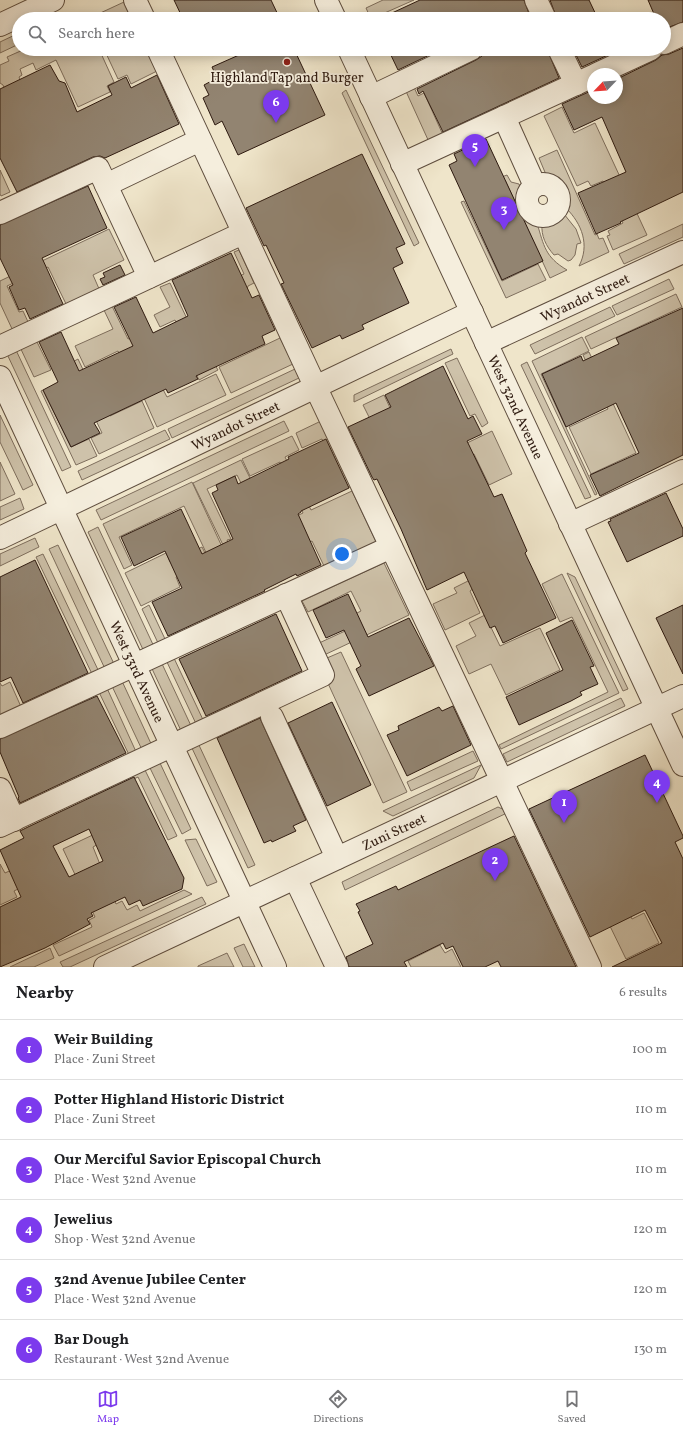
<!DOCTYPE html>
<meta charset="utf-8">
<style>
body{margin:0;font-family:Vollkorn,serif;background:#f2f2f2;color:#202124}
.compass{position:absolute;left:587px;top:68px;width:36px;height:36px;border-radius:50%;background:#fff;box-shadow:0 2px 10px #0003;rotate:245deg}
.you{position:absolute;left:342px;top:554px;width:14px;height:14px;margin:-10px;border:3px solid #fff;border-radius:50%;background:#1a73e8;box-shadow:0 0 0 6px #1a73e833}
.badge{display:grid;place-items:center;width:26px;height:26px;border-radius:50%;background:#7c3aed;color:#fff;font-size:13px;font-weight:700}
.pin{position:absolute;translate:-50% -33px;filter:drop-shadow(0 1px 2px #0008)}
.pin::after{content:'';position:absolute;top:21px;width:14px;height:12px;background:inherit;clip-path:polygon(0 0,100% 0,50% 100%)}
.list{margin:0;padding:0;list-style:none}
h2{display:flex;justify-content:space-between;align-items:center;height:52px;margin:0;padding:0 16px;font-size:17px}
h2 small{font-size:13px;font-weight:400;color:#757577}
.list li{display:grid;grid-template-columns:26px 1fr auto;gap:12px;align-items:center;box-sizing:border-box;height:60px;padding:0 16px;border-top:1px solid #e0e0e0}
.list b{display:block;font-size:15px;white-space:nowrap}
.list p{margin:0;font-size:13px;white-space:nowrap;color:#757577}
.list em{font-size:13px;font-style:normal;color:#757577}
.icon{flex:none;width:22px;height:22px;fill:none;stroke:currentColor;stroke-width:2;stroke-linecap:round;stroke-linejoin:round}
.map{position:relative;flex:none;width:683px;height:967px;overflow:hidden}
.search{position:absolute;background:#fff;box-shadow:0 2px 10px #0003;left:12px;right:12px;top:12px;height:44px;display:flex;align-items:center;gap:10px;box-sizing:border-box;padding:0 14px;border-radius:22px;color:#757577;font-size:15px}
.sheet{height:412px;background:#fff}
nav{display:flex;justify-content:space-around;align-items:center;box-sizing:border-box;height:56px;border-top:1px solid #e0e0e0;background:#fff;font-size:11px;color:#757577}
nav a{display:grid;justify-items:center;gap:2px}
nav .on{color:#7c3aed}
.map>svg:first-child{display:block}
</style>
<div class="map">
<svg width="683" height="967" viewBox="0 0 683 967">
<rect width="100%" height="100%" fill="#efe5ca"/>
<filter id="stains"><feTurbulence type="fractalNoise" baseFrequency=".005" numOctaves="4"/><feColorMatrix values="0 0 0 0 .2 0 0 0 0 .09 0 0 0 0 .02 0 0 0 .5 -.17"/></filter>
<radialGradient id="worn" r=".72"><stop offset=".6" stop-color="#630" stop-opacity="0"/><stop offset="1" stop-color="#630" stop-opacity=".3"/></radialGradient>
<path fill="#cec2aa" stroke="#7e6e5d" d="M 383,0 L 414,0 L 371,19 L 366,8 Z
M 124,2 L 133,19 L 94,19 L 96,15 Z
M 19,33 L 19,44 L 0,53 L 0,42 Z
M 25,49 L 99,49 L 114,82 L 107,86 L 110,92 L 78,107 L 56,60 L 36,70 L 33,63 L 20,69 L 22,75 L 19,77 L 22,84 L 6,92 L 3,85 L 0,83 L 0,65 L 9,61 L 7,57 Z
M 104,49 L 147,49 L 157,71 L 131,84 L 127,75 L 118,79 Z
M 412,83 L 418,96 L 424,93 L 443,135 L 429,142 L 404,87 Z
M 346,90 L 419,243 L 414,246 L 342,93 Z
M 562,107 L 574,133 L 595,123 L 647,235 L 613,250 L 607,236 L 610,235 L 608,231 L 623,223 L 603,181 L 591,186 L 588,181 L 577,186 L 544,116 Z
M 557,150 L 595,235 L 597,234 L 599,239 L 603,238 L 609,252 L 579,266 C 590,245 582,224 566,208 C 568,193 562,182 547,177 L 539,158 Z
M 0,170 L 10,192 L 1,196 L 0,194 Z
M 507,175 L 511,182 L 519,184 C 526,199 510,212 537,223 C 544,246 545,257 567,270 L 550,278 L 505,180 L 494,180 Z
M 464,201 L 502,281 L 538,264 L 546,280 L 506,298 L 461,202 Z
M 564,214 L 576,229 L 581,243 L 577,244 L 575,255 L 571,260 L 568,261 L 558,254 L 554,255 C 546,246 541,236 542,224 L 552,223 Z
M 683,224 L 683,237 L 624,264 L 619,254 Z
M 109,229 L 124,260 L 93,275 L 100,291 L 67,306 L 48,267 L 7,286 L 19,312 L 23,311 L 29,324 L 13,331 L 0,303 L 0,281 Z
M 239,250 L 254,283 L 248,286 L 246,293 L 222,284 L 244,274 L 234,252 Z
M 669,279 L 674,289 L 617,315 L 612,306 Z
M 170,283 L 190,325 L 218,370 L 199,380 L 193,368 L 197,366 L 175,320 L 160,327 L 154,315 L 170,307 L 160,287 Z
M 676,294 L 682,307 L 591,349 L 585,337 Z
M 111,304 L 128,339 L 135,336 L 167,397 L 216,374 L 226,395 L 157,427 L 144,398 L 141,399 L 118,351 L 85,367 L 75,346 L 113,329 L 103,308 Z
M 610,307 L 615,316 L 535,354 L 530,345 Z
M 582,337 L 589,351 L 541,374 L 597,494 L 595,495 L 532,361 Z
M 280,338 L 293,364 L 231,393 L 219,367 Z
M 37,342 L 51,370 L 34,377 L 19,345 Z
M 15,348 L 71,467 L 62,471 L 7,354 Z
M 451,349 L 453,354 L 354,402 L 354,395 Z
M 589,352 L 636,453 L 591,474 L 569,427 L 608,409 L 583,355 Z
M 457,358 L 488,423 L 482,427 L 475,414 L 470,416 L 445,363 Z
M 78,359 L 95,395 L 99,394 L 110,416 L 142,401 L 154,428 L 99,454 L 91,438 L 102,433 L 69,364 Z
M 527,362 L 591,497 L 585,499 L 521,365 Z
M 295,369 L 299,378 L 172,438 L 168,429 Z
M 43,390 L 71,447 L 89,439 L 97,456 L 76,465 L 41,391 Z
M 384,395 L 398,425 L 378,435 L 363,405 Z
M 0,415 L 33,485 L 23,490 L 0,442 Z
M 284,421 L 289,431 L 101,520 L 96,510 Z
M 321,421 L 352,486 L 345,489 L 322,439 L 302,448 L 296,433 Z
M 165,430 L 170,439 L 82,480 L 78,471 Z
M 492,431 L 512,474 L 489,485 L 474,454 L 425,477 L 419,466 Z
M 292,436 L 299,450 L 285,457 L 296,480 L 290,483 L 280,462 L 250,476 L 242,459 Z
M 241,460 L 253,484 L 244,489 L 237,475 L 207,489 L 231,539 L 227,540 L 229,545 L 224,547 L 193,483 Z
M 0,462 L 15,494 L 0,501 Z
M 297,481 L 311,510 L 352,491 L 376,542 L 324,566 L 312,541 L 285,554 L 273,527 L 303,513 L 290,484 Z
M 192,482 L 243,592 L 228,599 L 184,506 L 119,537 L 132,565 L 124,569 L 103,524 Z
M 20,498 L 24,509 L 0,520 L 0,507 Z
M 98,527 L 193,730 L 183,735 L 88,532 Z
M 35,538 L 39,547 L 0,566 L 0,554 Z
M 58,545 L 115,666 L 106,671 L 49,549 Z
M 202,547 L 209,561 L 176,577 L 180,587 L 141,606 L 125,573 L 166,553 L 170,562 Z
M 43,554 L 100,674 L 93,676 L 36,557 Z
M 384,563 L 409,615 L 322,656 L 317,644 L 358,625 L 353,615 L 361,611 L 351,591 L 308,612 L 302,601 Z
M 567,573 L 575,577 L 628,689 L 623,691 Z
M 562,574 L 619,693 L 501,749 L 499,745 L 608,692 L 572,617 L 560,622 L 542,584 Z
M 470,580 L 474,588 L 470,591 L 480,613 L 445,630 L 433,604 L 457,593 L 454,588 Z
M 149,605 L 205,724 L 198,728 L 142,609 Z
M 485,615 L 500,646 L 540,628 L 560,670 L 506,695 L 491,664 L 469,674 L 456,646 L 476,636 L 469,623 Z
M 341,652 L 407,792 L 383,803 L 326,679 L 320,661 Z
M 121,679 L 154,750 L 144,754 L 111,684 Z
M 10,682 L 22,709 L 0,719 L 0,683 L 2,686 Z
M 106,686 L 138,756 L 131,759 L 98,690 Z
M 621,698 L 625,706 L 507,762 L 503,754 Z
M 198,743 L 255,865 L 248,868 L 191,746 Z
M 473,751 L 478,761 L 411,791 L 407,782 Z
M 160,763 L 191,829 L 182,834 L 150,768 Z
M 481,765 L 474,778 L 393,816 L 383,811 Z
M 145,770 L 177,836 L 168,840 L 138,777 L 88,801 L 86,798 Z
M 498,807 L 509,812 L 345,890 L 342,882 Z
M 99,832 L 100,843 L 93,847 L 116,904 L 122,901 L 127,910 L 137,905 L 140,911 L 184,890 L 192,894 L 59,956 L 53,945 L 92,927 L 89,920 L 95,917 L 63,849 Z
M 196,839 L 217,882 L 207,886 L 185,840 Z
M 31,861 L 26,885 L 14,891 L 17,897 L 0,905 L 0,864 L 5,873 Z
M 611,875 L 632,919 L 644,913 L 659,943 L 626,959 L 590,885 Z
M 202,897 L 206,904 L 70,967 L 63,967 L 60,962 Z
M 244,944 L 255,967 L 243,967 L 234,948 Z
M 440,945 L 445,953 L 452,949 L 461,967 L 411,967 L 408,961 Z
M 50,948 L 54,958 L 34,967 L 10,967 Z
M 227,953 L 234,967 L 198,967 L 198,966 Z"/>
<path fill="#928471" stroke="#2e1a10" fill-rule="evenodd" d="M 174,0 L 271,0 L 280,19 L 183,19 Z
M 420,0 L 524,0 L 531,19 L 379,19 Z
M 550,0 L 589,0 L 598,19 L 557,19 Z
M 648,0 L 683,0 L 683,22 L 664,29 L 664,19 L 650,19 L 648,17 L 654,14 Z
M 683,48 L 683,192 L 620,222 L 621,223 L 596,234 L 578,193 L 626,172 L 602,117 L 574,130 L 562,104 L 593,90 L 593,98 L 617,98 L 617,79 L 656,60 L 662,55 L 669,54 Z
M 236,49 L 294,49 L 325,115 L 238,155 L 222,121 L 215,125 L 203,98 L 209,95 L 204,85 L 217,78 L 212,67 L 239,55 Z
M 388,49 L 442,49 L 398,70 Z
M 483,49 L 547,49 L 559,78 L 443,132 L 423,91 L 419,94 L 417,89 L 476,60 L 482,56 Z
M 573,49 L 621,49 L 582,67 Z
M 50,65 L 59,81 L 65,83 L 77,112 L 112,95 L 108,86 L 126,77 L 131,88 L 157,75 L 179,124 L 105,158 L 100,156 L 93,157 L 17,192 L 0,158 L 0,89 Z
M 486,139 L 543,261 L 502,280 L 449,165 L 457,161 L 454,154 Z
M 362,154 L 405,244 L 396,248 L 403,263 L 393,268 L 409,303 L 362,325 L 364,329 L 342,339 L 340,335 L 312,348 L 281,284 L 284,283 L 266,245 L 264,246 L 246,208 Z
M 88,186 L 107,228 L 42,258 L 63,304 L 30,319 L 25,308 L 19,310 L 9,287 L 13,285 L 0,258 L 0,225 Z
M 231,253 L 252,298 L 259,295 L 275,330 L 262,336 L 265,344 L 196,376 L 198,379 L 168,393 L 166,389 L 94,423 L 100,433 L 71,447 L 43,390 L 58,382 L 39,342 L 61,332 L 79,371 L 133,346 L 114,307 L 136,297 L 153,333 L 188,316 L 172,280 Z
M 120,265 L 125,275 L 103,285 L 100,279 L 105,277 L 103,273 Z
M 683,308 L 683,455 L 600,496 L 590,475 L 639,453 L 616,403 L 566,427 L 542,374 L 581,356 L 583,361 L 619,344 L 616,338 Z
M 443,366 L 468,419 L 473,416 L 482,434 L 467,441 L 494,497 L 502,494 L 527,551 L 525,553 L 556,618 L 503,643 L 495,626 L 490,628 L 464,572 L 427,590 L 401,529 L 377,479 L 374,480 L 372,477 L 348,427 L 391,407 L 385,395 Z
M 326,439 L 349,488 L 301,511 L 301,512 L 298,514 L 321,565 L 297,576 L 296,574 L 264,590 L 265,591 L 168,636 L 152,602 L 182,588 L 165,551 L 134,566 L 121,537 L 181,509 L 202,554 L 233,539 L 212,493 L 218,490 L 216,485 L 235,476 L 238,484 L 289,459 L 288,457 Z
M 666,493 L 683,529 L 683,536 L 627,562 L 608,522 L 611,521 L 610,519 Z
M 35,560 L 88,673 L 23,703 L 11,677 L 0,682 L 0,577 Z
M 348,594 L 368,637 L 409,618 L 434,666 L 369,696 L 356,669 L 361,666 L 344,630 L 326,638 L 313,610 Z
M 683,605 L 683,674 L 656,618 Z
M 276,614 L 302,671 L 206,716 L 179,659 Z
M 572,620 L 594,666 L 590,667 L 598,684 L 580,692 L 582,695 L 571,701 L 519,725 L 506,697 L 563,670 L 546,633 Z
M 97,696 L 126,753 L 20,803 L 18,798 L 19,797 L 0,752 L 0,739 Z
M 332,702 L 371,785 L 327,806 L 288,723 Z
M 453,706 L 471,745 L 407,776 L 387,735 L 399,730 L 398,726 L 439,707 L 442,711 Z
M 260,718 L 306,820 L 293,826 L 296,831 L 272,842 L 271,840 L 264,843 L 217,738 Z
M 645,755 L 683,836 L 683,838 L 675,842 L 683,859 L 683,967 L 612,967 L 662,943 L 645,910 L 590,937 L 529,809 Z
M 134,777 L 184,878 L 182,889 L 143,906 L 140,900 L 129,905 L 125,897 L 91,913 L 93,916 L 87,919 L 90,924 L 45,948 L 0,967 L 0,907 L 21,897 L 0,850 L 24,838 L 20,831 L 28,827 ZM 89,829 L 103,861 L 69,877 L 53,846 Z
M 514,836 L 576,967 L 501,967 L 498,961 L 485,967 L 463,967 L 453,946 L 446,949 L 443,943 L 404,962 L 407,967 L 349,967 L 346,957 L 373,944 L 358,912 L 360,911 L 356,904 L 396,886 L 398,890 Z"/>
<g fill="none" stroke-linecap="round" stroke-linejoin="round">
<defs>
<g id="minor">
<path d="M 135,0 L 144,19"/>
<path d="M 326,0 L 335,19"/>
<path d="M 536,0 L 545,19"/>
<path d="M 0,25 L 53,0"/>
<path d="M 664,43 L 683,34"/>
<path d="M 158,49 L 315,386 L 590,967"/>
<path id="s1" d="M 349,49 L 683,765"/>
<path d="M 559,49 L 576,84"/>
<path d="M 597,74 L 651,49"/>
<path d="M 371,97 L 471,49"/>
<path d="M 504,117 L 535,186"/>
<path d="M 402,164 L 593,76"/>
<circle cx="543" cy="200" r="16"/>
<path d="M 106,185 L 149,277"/>
<path d="M 0,213 L 98,168 L 106,185 L 200,140"/>
<path id="s2" d="M 486,343 L 683,252"/>
<path d="M 0,347 L 243,233"/>
<path id="s3" d="M 0,377 L 275,967"/>
<path d="M 570,524 L 683,471"/>
<path id="s4" d="M 0,538 L 472,312"/>
<path d="M 272,717 L 337,858"/>
<path d="M 0,727 L 391,547"/>
<path d="M 0,789 L 14,820"/>
<path d="M 0,826 L 323,675 L 286,595"/>
<path d="M 295,878 L 337,967"/>
<path id="s5" d="M 105,967 L 683,696"/>
</g>
</defs>
<use href="#minor" stroke="#5e4d3e" stroke-width="24"/>
<use href="#minor" stroke="#f5eedd" stroke-width="22"/>
</g>
<circle fill="#8f2418" stroke="#f5eedd" stroke-width="1.5" cx="287" cy="62" r="4"/>
<g text-anchor="middle" stroke-width="3.5" stroke-linejoin="round" paint-order="stroke">
<g font-size="14" fill="#2e1a10" stroke="#f5eedd">
<text x="287" y="82">Highland Tap and Burger</text>
</g>
<g font-size="14" fill="#2e1a10" stroke="#f5eedd">
<text dy="5" stroke="none"><textPath href="#s2" startOffset="109">Wyandot Street</textPath></text>
<text dy="5" stroke="none"><textPath href="#s1" startOffset="395">West 32nd Avenue</textPath></text>
<text dy="5" stroke="none"><textPath href="#s4" startOffset="261">Wyandot Street</textPath></text>
<text dy="5" stroke="none"><textPath href="#s3" startOffset="325">West 33rd Avenue</textPath></text>
<text dy="5" stroke="none"><textPath href="#s5" startOffset="319">Zuni Street</textPath></text>
</g>
</g>
<rect width="100%" height="100%" filter="url(#stains)"/>
<rect width="100%" height="100%" fill="url(#worn)"/>
</svg>
<svg class="compass" viewBox="-18 -18 36 36"><path d="M0-13l5 13h-10z" fill="#e53935"/><path d="M0 13l5-13h-10z" fill="#757577"/></svg>
<div class="you"></div>
<div class="pin badge" style="left:564px;top:823px">1</div>
<div class="pin badge" style="left:495px;top:881px">2</div>
<div class="pin badge" style="left:504px;top:230px">3</div>
<div class="pin badge" style="left:657px;top:803px">4</div>
<div class="pin badge" style="left:475px;top:167px">5</div>
<div class="pin badge" style="left:276px;top:123px">6</div>
<div class="search"><svg class="icon" aria-label="search" viewBox="0 0 24 24"><circle cx="10" cy="10" r="6"/><path d="M15 15l6 6"/></svg>Search here</div>
</div>
<section class="sheet">
<h2>Nearby<small>6 results</small></h2>
<ul class="list">
<li><span class="badge">1</span><div><b>Weir Building</b><p>Place · Zuni Street</p></div><em>100 m</em></li>
<li><span class="badge">2</span><div><b>Potter Highland Historic District</b><p>Place · Zuni Street</p></div><em>110 m</em></li>
<li><span class="badge">3</span><div><b>Our Merciful Savior Episcopal Church</b><p>Place · West 32nd Avenue</p></div><em>110 m</em></li>
<li><span class="badge">4</span><div><b>Jewelius</b><p>Shop · West 32nd Avenue</p></div><em>120 m</em></li>
<li><span class="badge">5</span><div><b>32nd Avenue Jubilee Center</b><p>Place · West 32nd Avenue</p></div><em>120 m</em></li>
<li><span class="badge">6</span><div><b>Bar Dough</b><p>Restaurant · West 32nd Avenue</p></div><em>130 m</em></li>
</ul>
</section>
<nav>
<a class="on"><svg class="icon" aria-label="map" viewBox="0 0 24 24"><path d="M3 6l6-2 6 2 6-2v14l-6 2-6-2-6 2zM9 4v14M15 6v14"/></svg>Map</a>
<a><svg class="icon" aria-label="directions" viewBox="0 0 24 24"><path d="M12 3l9 9-9 9-9-9zM9 14v-3h6M13 9l2 2-2 2"/></svg>Directions</a>
<a><svg class="icon" aria-label="saved" viewBox="0 0 24 24"><path d="M7 4h10v16l-5-4-5 4z"/></svg>Saved</a>
</nav>
